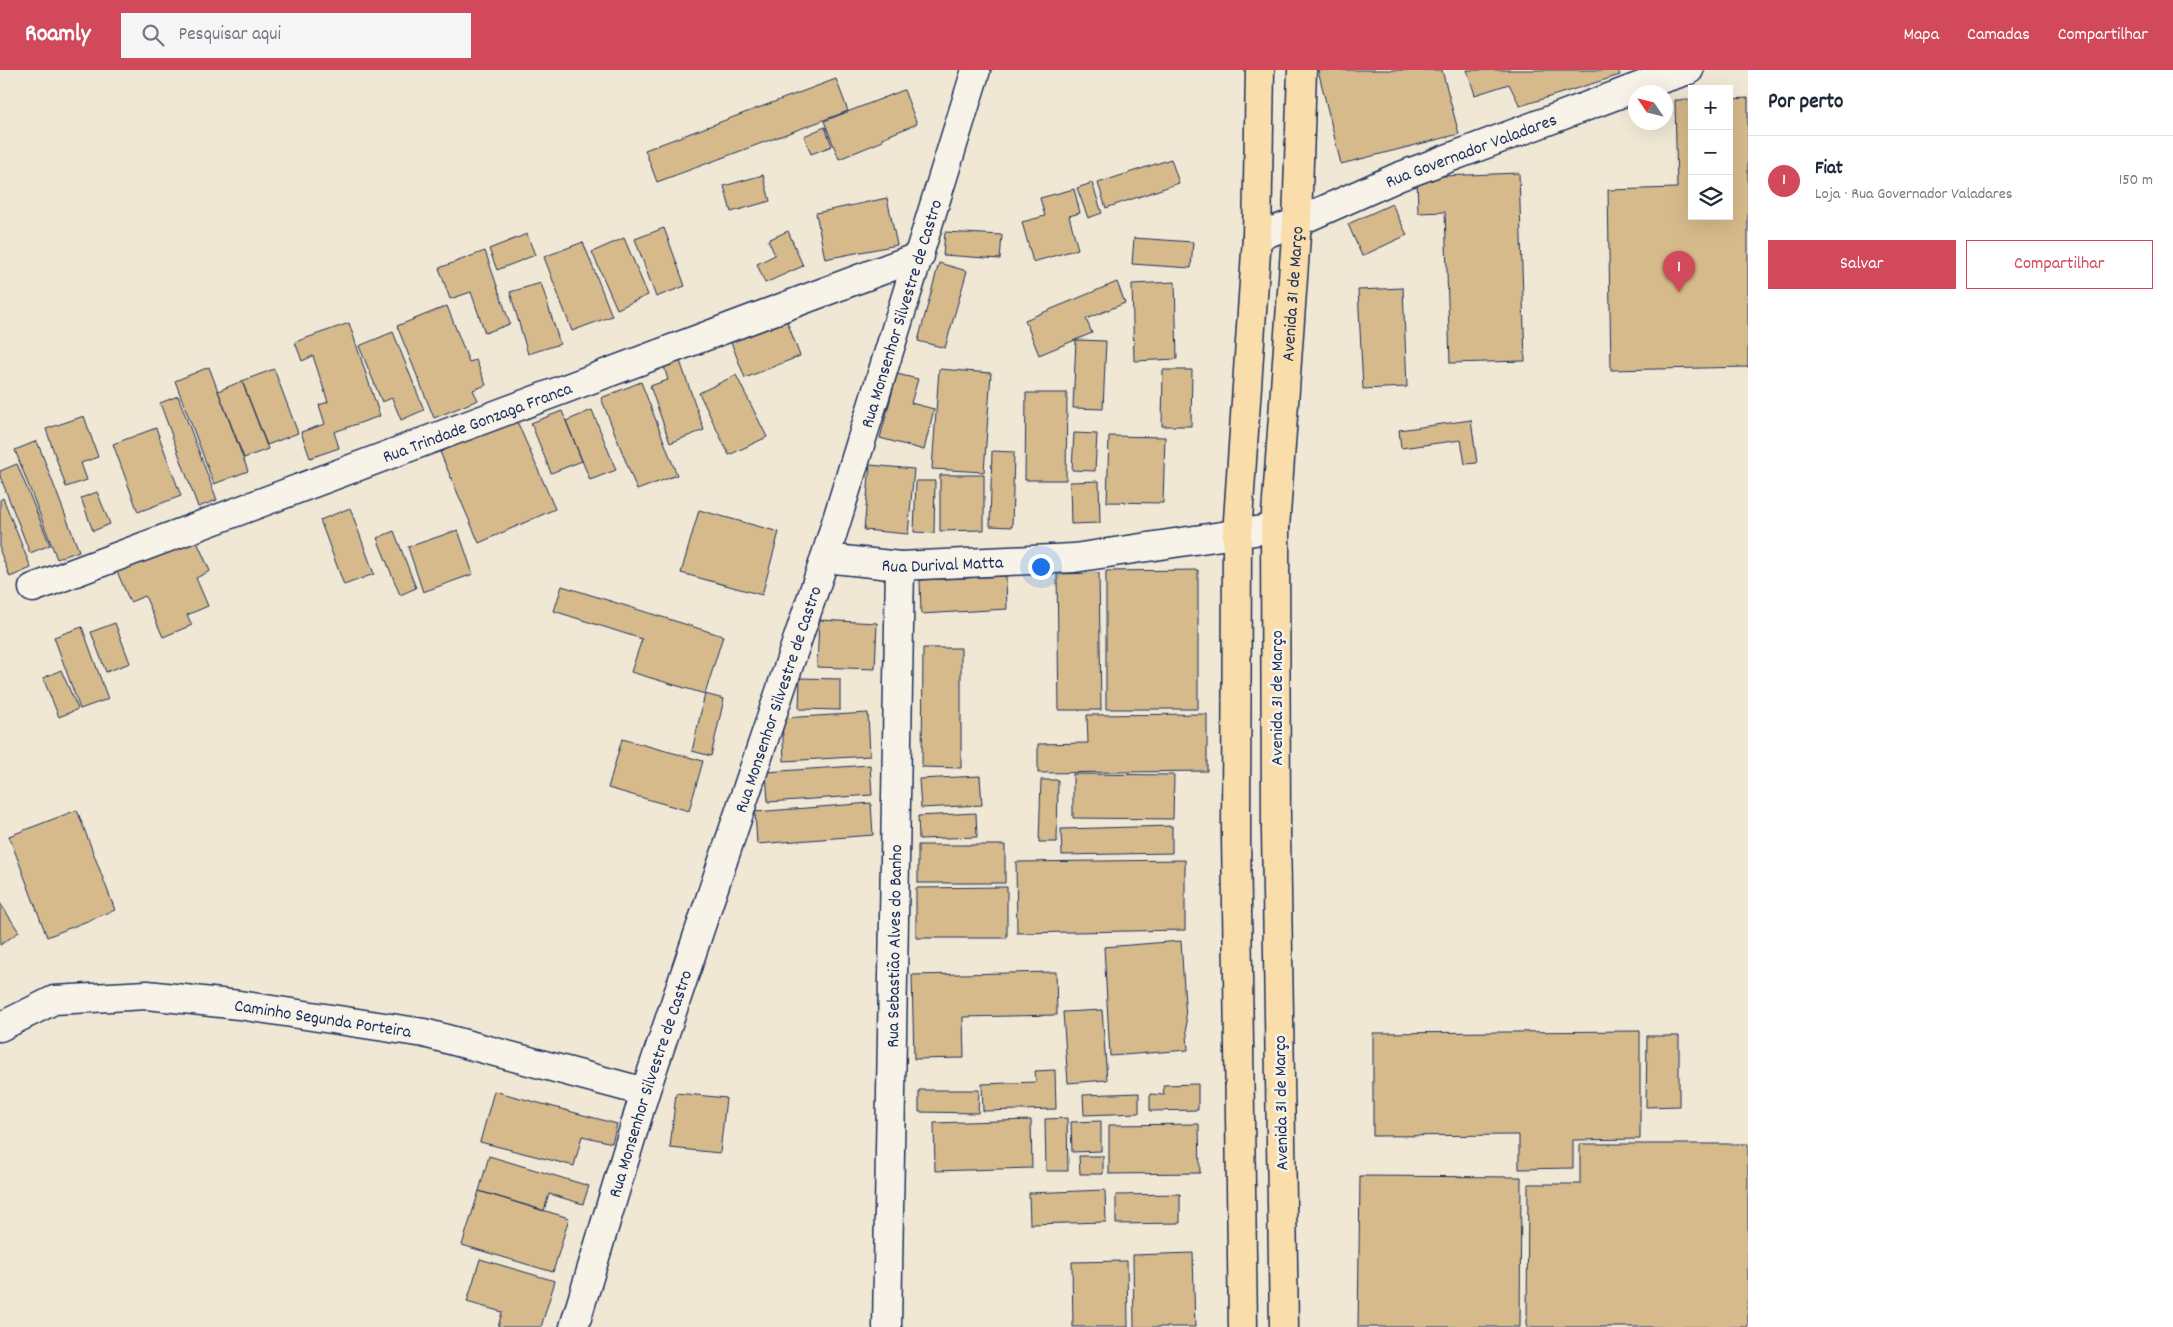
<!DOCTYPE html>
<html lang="pt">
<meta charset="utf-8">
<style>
body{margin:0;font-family:Dekko,sans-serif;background:#f6f6f7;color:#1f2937}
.controls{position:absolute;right:15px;top:15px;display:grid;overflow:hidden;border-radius:0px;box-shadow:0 5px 20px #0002}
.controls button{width:45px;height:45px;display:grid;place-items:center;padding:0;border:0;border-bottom:1px solid #e0e1e3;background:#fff;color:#1f2937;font:25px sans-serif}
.compass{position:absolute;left:1628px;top:15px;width:45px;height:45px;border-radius:50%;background:#fff;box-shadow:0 5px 20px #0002;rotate:305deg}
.you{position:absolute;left:1040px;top:496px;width:18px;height:18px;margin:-12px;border:4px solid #fff;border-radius:50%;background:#1a73e8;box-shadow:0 0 0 8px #1a73e833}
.badge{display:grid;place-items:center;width:32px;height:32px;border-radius:50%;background:#d1495b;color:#fff;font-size:16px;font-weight:700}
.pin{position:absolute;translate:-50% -41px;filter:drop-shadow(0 1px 2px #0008)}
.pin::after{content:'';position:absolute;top:26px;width:18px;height:15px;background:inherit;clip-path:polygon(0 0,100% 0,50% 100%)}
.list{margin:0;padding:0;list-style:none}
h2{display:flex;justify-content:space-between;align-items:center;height:65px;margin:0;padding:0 20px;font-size:21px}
h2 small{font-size:16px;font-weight:400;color:#747a83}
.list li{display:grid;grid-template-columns:32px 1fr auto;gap:15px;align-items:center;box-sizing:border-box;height:90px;padding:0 20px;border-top:1px solid #e0e1e3}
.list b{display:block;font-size:19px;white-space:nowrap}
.list p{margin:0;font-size:16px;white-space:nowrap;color:#747a83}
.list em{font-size:16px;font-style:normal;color:#747a83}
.actions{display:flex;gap:10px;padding:15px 20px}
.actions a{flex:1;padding:11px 0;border:1px solid #d1495b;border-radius:0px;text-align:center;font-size:18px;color:#d1495b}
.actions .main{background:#d1495b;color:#fff}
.icon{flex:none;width:28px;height:28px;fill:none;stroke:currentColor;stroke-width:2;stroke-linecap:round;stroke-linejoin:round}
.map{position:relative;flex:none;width:1748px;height:1257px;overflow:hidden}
header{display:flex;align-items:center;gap:30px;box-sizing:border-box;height:70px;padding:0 25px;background:#d1495b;color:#fff}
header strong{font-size:24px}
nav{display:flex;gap:28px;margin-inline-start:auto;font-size:18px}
.search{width:350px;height:45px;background:#f6f6f7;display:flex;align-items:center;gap:12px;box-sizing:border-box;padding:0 18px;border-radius:0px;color:#747a83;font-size:19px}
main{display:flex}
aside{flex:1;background:#fff}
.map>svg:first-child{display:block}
</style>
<header>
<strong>Roamly</strong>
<div class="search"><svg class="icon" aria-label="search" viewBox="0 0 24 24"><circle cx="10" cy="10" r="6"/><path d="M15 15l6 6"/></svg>Pesquisar aqui</div>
<nav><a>Mapa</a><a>Camadas</a><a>Compartilhar</a></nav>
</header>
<main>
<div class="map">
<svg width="1748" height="1257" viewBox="0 0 1748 1257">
<rect width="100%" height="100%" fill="#f0e8d5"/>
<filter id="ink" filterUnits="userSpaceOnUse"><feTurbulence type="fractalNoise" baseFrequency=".02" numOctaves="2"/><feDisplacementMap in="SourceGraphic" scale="10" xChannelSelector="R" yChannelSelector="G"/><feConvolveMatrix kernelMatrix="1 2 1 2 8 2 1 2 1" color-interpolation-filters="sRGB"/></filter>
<g filter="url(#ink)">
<path fill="#d6ba8b" stroke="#1b2f5e" d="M 1318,0 L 1442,0 L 1459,64 L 1341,94 Z
M 1467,0 L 1618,0 L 1620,5 L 1520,36 L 1509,14 L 1475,25 Z
M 836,9 L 848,41 L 657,112 L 645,80 Z
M 904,20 L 917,54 L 882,68 L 883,71 L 839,89 L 824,51 Z
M 1748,28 L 1748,297 L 1611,300 L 1608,120 L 1677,118 L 1675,30 L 1692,30 L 1692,146 L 1729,146 L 1729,29 Z
M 825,57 L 832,76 L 811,84 L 804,66 Z
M 1171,89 L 1179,113 L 1106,138 L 1098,113 Z
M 1519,103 L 1525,291 L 1450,293 L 1445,142 L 1418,143 L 1417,107 Z
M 763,105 L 770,131 L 731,142 L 724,116 Z
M 1092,113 L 1102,143 L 1088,148 L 1077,118 Z
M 1074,119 L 1080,143 L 1069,146 L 1078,179 L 1033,192 L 1022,152 L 1045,146 L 1040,128 Z
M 887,128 L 897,175 L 825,189 L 816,143 Z
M 1392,134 L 1407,165 L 1362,186 L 1348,154 Z
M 664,158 L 685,216 L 656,227 L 635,169 Z
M 788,161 L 803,196 L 765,213 L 757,194 L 775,185 L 768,170 Z
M 945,162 L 1002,165 L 1000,189 L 943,185 Z
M 527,164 L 535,185 L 497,200 L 489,179 Z
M 624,168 L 648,225 L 617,239 L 592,182 Z
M 1134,168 L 1193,172 L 1191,198 L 1132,194 Z
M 583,172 L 612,246 L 572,261 L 544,187 Z
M 485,181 L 510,254 L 485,263 L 471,222 L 450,229 L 439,198 Z
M 939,193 L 967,201 L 945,278 L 918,271 Z
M 1117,212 L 1125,233 L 1086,249 L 1092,263 L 1039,285 L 1025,250 Z
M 1175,212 L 1177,289 L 1134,291 L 1132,214 Z
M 541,213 L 560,274 L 528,284 L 510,222 Z
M 1403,218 L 1407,317 L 1363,319 L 1358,220 Z
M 447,236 L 469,292 L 476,290 L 486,315 L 473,320 L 478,330 L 434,348 L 397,256 Z
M 785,246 L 800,286 L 745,308 L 729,267 Z
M 349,253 L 380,346 L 334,362 L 339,378 L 310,388 L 301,362 L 325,354 L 319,335 L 328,332 L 313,286 L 302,291 L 295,272 Z
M 393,262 L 424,340 L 401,350 L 392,328 L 382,332 L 359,276 Z
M 1076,270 L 1106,271 L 1103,339 L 1073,338 Z
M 680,291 L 704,360 L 670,373 L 650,316 L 668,310 L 664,296 Z
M 209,297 L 248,401 L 214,414 L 175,311 Z
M 274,299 L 298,363 L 267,375 L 242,311 Z
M 939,299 L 991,303 L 984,402 L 932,399 Z
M 1163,300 L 1192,300 L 1191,356 L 1162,356 Z
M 897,304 L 918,309 L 911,333 L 934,339 L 924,380 L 880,368 Z
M 736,305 L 767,367 L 729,385 L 699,323 Z
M 242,311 L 268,379 L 244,388 L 218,321 Z
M 641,312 L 677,405 L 637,420 L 601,328 Z
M 1026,323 L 1067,323 L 1066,410 L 1025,410 Z
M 178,326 L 217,430 L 198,437 L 160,333 Z
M 592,340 L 616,400 L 590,410 L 566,351 Z
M 562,341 L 582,391 L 551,403 L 531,353 Z
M 84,346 L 98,387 L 81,393 L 87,410 L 66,417 L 46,359 Z
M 516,349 L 555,439 L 479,473 L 440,382 Z
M 1471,350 L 1477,393 L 1465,394 L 1461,370 L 1401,378 L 1399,360 Z
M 156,358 L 181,426 L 138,442 L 113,374 Z
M 1074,363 L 1097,364 L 1095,401 L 1072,400 Z
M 1109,366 L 1165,367 L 1163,433 L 1107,432 Z
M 37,371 L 79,481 L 57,489 L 15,380 Z
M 992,381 L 1014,382 L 1012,457 L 990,456 Z
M 17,394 L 50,475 L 30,483 L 0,406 L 0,401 Z
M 870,395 L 914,399 L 908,464 L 864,460 Z
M 940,405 L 984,405 L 984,460 L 940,461 Z
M 916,411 L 935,411 L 934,463 L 914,462 Z
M 1099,411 L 1100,453 L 1071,454 L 1070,412 Z
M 97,422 L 110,454 L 93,461 L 81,428 Z
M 3,428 L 31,498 L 10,507 L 0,481 L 0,430 Z
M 350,438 L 374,504 L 344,515 L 320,450 Z
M 699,440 L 779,462 L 762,525 L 681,503 Z
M 458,460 L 473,504 L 423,522 L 408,477 Z
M 394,461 L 416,518 L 400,525 L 377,468 Z
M 194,465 L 210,501 L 196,508 L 208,536 L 187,545 L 192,555 L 163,567 L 145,526 L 130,532 L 116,499 Z
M 1198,500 L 1198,639 L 1106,639 L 1106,501 Z
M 1099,503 L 1101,640 L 1059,640 L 1057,504 Z
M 1006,506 L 1007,539 L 921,544 L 920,510 Z
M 562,516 L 723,566 L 705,624 L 631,602 L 642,569 L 554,541 Z
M 819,550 L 877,553 L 875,599 L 817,597 Z
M 115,553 L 130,593 L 106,602 L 91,562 Z
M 82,557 L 108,629 L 80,639 L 54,567 Z
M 923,578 L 961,578 L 961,698 L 922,697 Z
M 61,600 L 78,639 L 59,647 L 43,608 Z
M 800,608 L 840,609 L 840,640 L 799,639 Z
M 705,624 L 724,629 L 711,686 L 692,681 Z
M 868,643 L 870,686 L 784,691 L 782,648 Z
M 1207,644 L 1207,701 L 1038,703 L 1038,674 L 1088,673 L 1087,645 Z
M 622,669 L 703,691 L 689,741 L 608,718 Z
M 870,695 L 872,725 L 768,732 L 766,702 Z
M 1073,704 L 1174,705 L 1173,749 L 1073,748 Z
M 980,706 L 982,735 L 921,738 L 919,709 Z
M 1041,710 L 1058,710 L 1057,772 L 1039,772 Z
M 871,733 L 873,765 L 757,774 L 755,742 Z
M 77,740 L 115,840 L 47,867 L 9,766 Z
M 976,743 L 977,767 L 919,769 L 918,746 Z
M 1172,756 L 1172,783 L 1062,785 L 1061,759 Z
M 918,775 L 1005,775 L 1005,813 L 918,813 Z
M 1185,790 L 1185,860 L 1017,863 L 1016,792 Z
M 1007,817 L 1007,868 L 916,868 L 916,818 Z
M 0,833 L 19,862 L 0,875 Z
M 1181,871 L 1188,980 L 1110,986 L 1104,877 Z
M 1056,902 L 1057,945 L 963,947 L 964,988 L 914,989 L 912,905 Z
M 1102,940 L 1107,1010 L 1068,1013 L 1063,942 Z
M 1640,961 L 1640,1069 L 1573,1070 L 1573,1098 L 1519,1099 L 1519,1065 L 1373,1066 L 1373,963 Z
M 1647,966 L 1679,966 L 1679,1036 L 1646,1037 Z
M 1055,1000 L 1056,1039 L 983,1041 L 982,1014 L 1036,1012 L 1035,1001 Z
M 1198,1014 L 1198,1040 L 1150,1041 L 1150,1024 L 1164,1025 L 1163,1015 Z
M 919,1020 L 979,1020 L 978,1043 L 919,1042 Z
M 494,1021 L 617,1054 L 612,1073 L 582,1066 L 574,1096 L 480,1072 Z
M 676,1023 L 726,1028 L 720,1083 L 670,1078 Z
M 1139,1023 L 1139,1043 L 1084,1045 L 1083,1025 Z
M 1067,1048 L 1068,1101 L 1046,1101 L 1045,1049 Z
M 1031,1050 L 1032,1098 L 935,1101 L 934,1053 Z
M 1101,1051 L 1101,1081 L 1072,1082 L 1071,1052 Z
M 1199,1054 L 1200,1103 L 1109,1104 L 1109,1055 Z
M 1580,1074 L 1748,1074 L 1748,1257 L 1527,1257 L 1528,1114 L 1580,1114 Z
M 489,1086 L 589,1116 L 583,1134 L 549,1124 L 544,1141 L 479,1121 Z
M 1079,1086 L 1103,1086 L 1103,1104 L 1080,1104 Z
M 1360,1106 L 1521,1107 L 1520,1257 L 1358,1257 Z
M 1105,1120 L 1106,1152 L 1030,1154 L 1029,1123 Z
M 479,1121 L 569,1148 L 553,1202 L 462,1175 Z
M 1180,1124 L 1180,1153 L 1116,1154 L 1116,1125 Z
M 1193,1183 L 1195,1257 L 1134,1257 L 1133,1185 Z
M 480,1189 L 555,1211 L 541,1257 L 498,1257 L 502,1242 L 467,1232 Z
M 1127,1191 L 1128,1257 L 1073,1257 L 1072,1192 Z"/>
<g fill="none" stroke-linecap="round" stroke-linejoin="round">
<defs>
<g id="minor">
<path id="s1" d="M 1257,167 L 1297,152 L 1398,107 L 1646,14 L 1689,0"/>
<path id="s2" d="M 825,488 L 900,496 L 1074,488 L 1275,458"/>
<path id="s3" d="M 33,518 L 920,186"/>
<path id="s4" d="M 0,957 L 54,930 L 147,925 L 239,935 L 424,963 L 645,1022"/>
<path id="s5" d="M 574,1257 L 645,1022 L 825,488 L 976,0"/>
<path id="s6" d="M 887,1257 L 900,496"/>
</g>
<g id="primary">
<path d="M 1243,1257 L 1236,766 L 1237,465 L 1257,167 L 1260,0"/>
<path id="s7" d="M 1284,1257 L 1276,760 L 1275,458 L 1297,152 L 1302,0"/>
</g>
</defs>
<use href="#minor" stroke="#1b2f5e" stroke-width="31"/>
<use href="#primary" stroke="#1b2f5e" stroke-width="31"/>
<use href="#minor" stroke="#f7f3e8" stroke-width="28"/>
<use href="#primary" stroke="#f9ddab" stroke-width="28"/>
</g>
</g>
<g text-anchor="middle" stroke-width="5" stroke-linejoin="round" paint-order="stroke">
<g font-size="18" fill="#1b2f5e" stroke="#f7f3e8">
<text dy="6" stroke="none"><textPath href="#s1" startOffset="231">Rua Governador Valadares</textPath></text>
<text dy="6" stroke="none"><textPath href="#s7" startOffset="1034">Avenida 31 de Março</textPath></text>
<text dy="6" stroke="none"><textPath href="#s5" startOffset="1065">Rua Monsenhor Silvestre de Castro</textPath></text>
<text dy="6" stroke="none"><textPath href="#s3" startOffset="474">Rua Trindade Gonzaga Franca</textPath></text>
<text dy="6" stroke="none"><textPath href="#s2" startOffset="118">Rua Durival Matta</textPath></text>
<text transform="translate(1276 628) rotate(-90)" y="6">Avenida 31 de Março</text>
<text dy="6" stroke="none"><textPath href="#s5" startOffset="660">Rua Monsenhor Silvestre de Castro</textPath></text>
<text dy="6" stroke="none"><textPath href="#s6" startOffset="381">Rua Sebastião Alves do Banho</textPath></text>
<text dy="6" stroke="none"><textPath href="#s4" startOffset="331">Caminho Segunda Porteira</textPath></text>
<text dy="6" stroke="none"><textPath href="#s5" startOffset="255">Rua Monsenhor Silvestre de Castro</textPath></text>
<text transform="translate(1280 1033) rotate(-91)" y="6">Avenida 31 de Março</text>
</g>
</g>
</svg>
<div class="controls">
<button>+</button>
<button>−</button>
<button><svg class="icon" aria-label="layers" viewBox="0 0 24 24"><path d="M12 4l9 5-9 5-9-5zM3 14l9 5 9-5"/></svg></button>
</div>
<svg class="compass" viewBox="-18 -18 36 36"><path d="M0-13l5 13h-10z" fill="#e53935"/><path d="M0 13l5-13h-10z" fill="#747a83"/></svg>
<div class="you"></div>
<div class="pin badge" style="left:1679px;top:222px">1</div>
</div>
<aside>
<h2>Por perto<small></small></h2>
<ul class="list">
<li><span class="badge">1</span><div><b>Fiat</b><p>Loja · Rua Governador Valadares</p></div><em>150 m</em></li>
</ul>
<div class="actions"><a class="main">Salvar</a><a>Compartilhar</a></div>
</aside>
</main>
